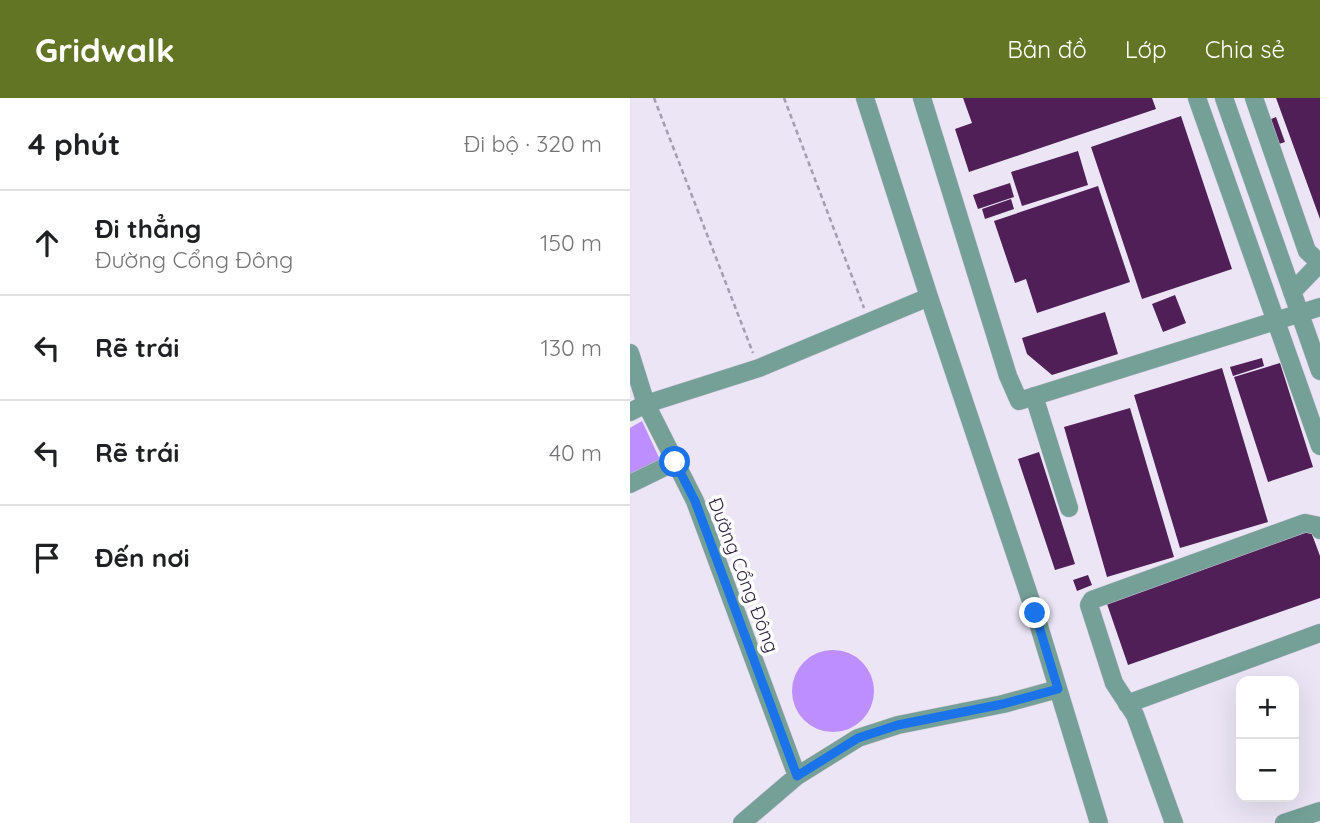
<!DOCTYPE html>
<html lang="vi">
<meta charset="utf-8">
<style>
body{margin:0;font-family:Quicksand,sans-serif;background:#f2f2f2;color:#202124}
.controls{position:absolute;right:21px;bottom:21px;display:grid;overflow:hidden;border-radius:14px;box-shadow:0 7px 28px #0002}
.controls button{width:63px;height:63px;display:grid;place-items:center;padding:0;border:0;border-bottom:2px solid #e0e0e0;background:#fff;color:#202124;font:35px sans-serif}
.stop{position:absolute;width:21px;height:21px;margin:-16px;border:5px solid #1a73e8;border-radius:50%;background:#fff}
.stop.end{background:#1a73e8;border-color:#fff;box-shadow:0 2px 7px #0008}
.list{margin:0;padding:0;list-style:none}
h2{display:flex;justify-content:space-between;align-items:center;height:91px;margin:0;padding:0 28px;font-size:30px}
h2 small{font-size:23px;font-weight:400;color:#757577}
.list li{display:grid;grid-template-columns:46px 1fr auto;gap:21px;align-items:center;box-sizing:border-box;height:105px;padding:0 28px;border-top:2px solid #e0e0e0}
.list b{display:block;font-size:26px;white-space:nowrap}
.list p{margin:0;font-size:23px;white-space:nowrap;color:#757577}
.list em{font-size:23px;font-style:normal;color:#757577}
.icon{flex:none;width:38px;height:38px;fill:none;stroke:currentColor;stroke-width:2;stroke-linecap:round;stroke-linejoin:round}
.map{position:relative;flex:none;width:690px;height:725px;overflow:hidden}
header{display:flex;align-items:center;gap:42px;box-sizing:border-box;height:98px;padding:0 35px;background:#627524;color:#fff}
header strong{font-size:33px}
nav{display:flex;gap:38px;margin-inline-start:auto;font-size:24px}
main{display:flex}
aside{flex:1;background:#fff}
.map>svg:first-child{display:block}
</style>
<header>
<strong>Gridwalk</strong>
<nav><a>Bản đồ</a><a>Lớp</a><a>Chia sẻ</a></nav>
</header>
<main>
<aside>
<h2>4 phút<small>Đi bộ · 320 m</small></h2>
<ul class="list">
<li><svg class="icon" aria-label="ahead" viewBox="0 0 24 24"><path d="M12 20V5M6 11l6-6 6 6"/></svg><div><b>Đi thẳng</b><p>Đường Cổng Đông</p></div><em>150 m</em></li>
<li><svg class="icon" aria-label="left" viewBox="0 0 24 24"><path d="M17 20v-9H6M10 6l-5 5 5 5"/></svg><div><b>Rẽ trái</b></div><em>130 m</em></li>
<li><svg class="icon" aria-label="left" viewBox="0 0 24 24"><path d="M17 20v-9H6M10 6l-5 5 5 5"/></svg><div><b>Rẽ trái</b></div><em>40 m</em></li>
<li><svg class="icon" aria-label="arrive" viewBox="0 0 24 24"><path d="M6 21V4h12l-3 4 3 4H6"/></svg><div><b>Đến nơi</b></div></li>
</ul>
</aside>
<div class="map">
<svg width="690" height="725" viewBox="0 0 690 725">
<rect width="100%" height="100%" fill="#ebe5f5"/>
<path fill="#bc8eff" d="M 12,323 L 32,366 L 0,381 L 0,330 Z
M162 593a41 41 0 1 1 82 0a41 41 0 1 1-82 0Z"/>
<path fill="#501f58" d="M 333,0 L 522,0 L 526,11 L 339,74 L 325,31 L 342,25 Z
M 646,0 L 690,0 L 690,121 Z
M 551,18 L 602,171 L 512,201 L 461,49 Z
M 646,19 L 655,44 L 643,48 L 634,24 Z
M 448,53 L 458,87 L 392,108 L 381,74 Z
M 380,85 L 384,99 L 348,111 L 343,97 Z
M 468,88 L 500,184 L 407,215 L 396,181 L 385,185 L 364,123 Z
M 381,101 L 384,111 L 355,121 L 352,111 Z
M 545,197 L 556,225 L 533,234 L 522,206 Z
M 475,214 L 488,256 L 422,277 L 397,256 L 392,240 Z
M 632,260 L 634,268 L 603,278 L 600,269 Z
M 650,265 L 683,369 L 638,384 L 604,279 Z
M 592,270 L 638,424 L 550,450 L 504,297 Z
M 500,310 L 544,459 L 477,479 L 434,329 Z
M 409,354 L 445,466 L 425,472 L 388,361 Z
M 680,431 L 690,458 L 690,500 L 498,567 L 476,503 Z
M 458,477 L 462,487 L 447,493 L 443,482 Z"/>
<g fill="none" stroke-linecap="round" stroke-linejoin="round">
<defs>
<path id="minor" d="M 235,0 L 299,199 L 405,515 L 469,725
M 292,0 L 378,278 L 389,303 L 690,209
M 567,0 L 690,348
M 594,0 L 690,273
M 624,0 L 677,153 L 690,165
M 662,194 L 690,165
M 0,255 L 16,306 L 65,403 L 167,678
M 404,298 L 439,410
M 0,314 L 16,306 L 129,270 L 299,199
M 0,386 L 45,364
M 497,606 L 690,535
M 112,725 L 167,678 L 228,640 L 268,627 L 373,606 L 428,591
M 544,725 L 505,617 L 484,585 L 459,507 L 462,502 L 675,425 L 689,428 L 690,432
M 654,725 L 690,713"/>
</defs>
<use href="#minor" stroke="#c9c2d4" stroke-width="19"/>
<path stroke="#a49cb1" stroke-width="2.5" stroke-dasharray="5 3.5" stroke-linecap="butt" d="M 24,0 L 123,255
M 154,0 L 234,210"/>
<use href="#minor" stroke="#74a097" stroke-width="18"/>
</g>
<g fill="none" stroke-linecap="round" stroke-linejoin="round">
<path stroke="#1a73e8" stroke-width="9" d="M 45,364 L 65,403 L 167,678 L 228,640 L 268,627 L 373,606 L 428,591 L 405,515"/>
</g>
<g text-anchor="middle" stroke-width="7" stroke-linejoin="round" paint-order="stroke">
<g font-size="19" fill="#2d213f" stroke="#fff">
<text transform="translate(114 477) rotate(69)" y="7">Đường Cổng Đông</text>
</g>
</g>
</svg>
<div class="controls">
<button>+</button>
<button>−</button>
</div>
<div class="stop" style="left:45px;top:364px"></div>
<div class="stop end" style="left:405px;top:515px"></div>
</div>
</main>
